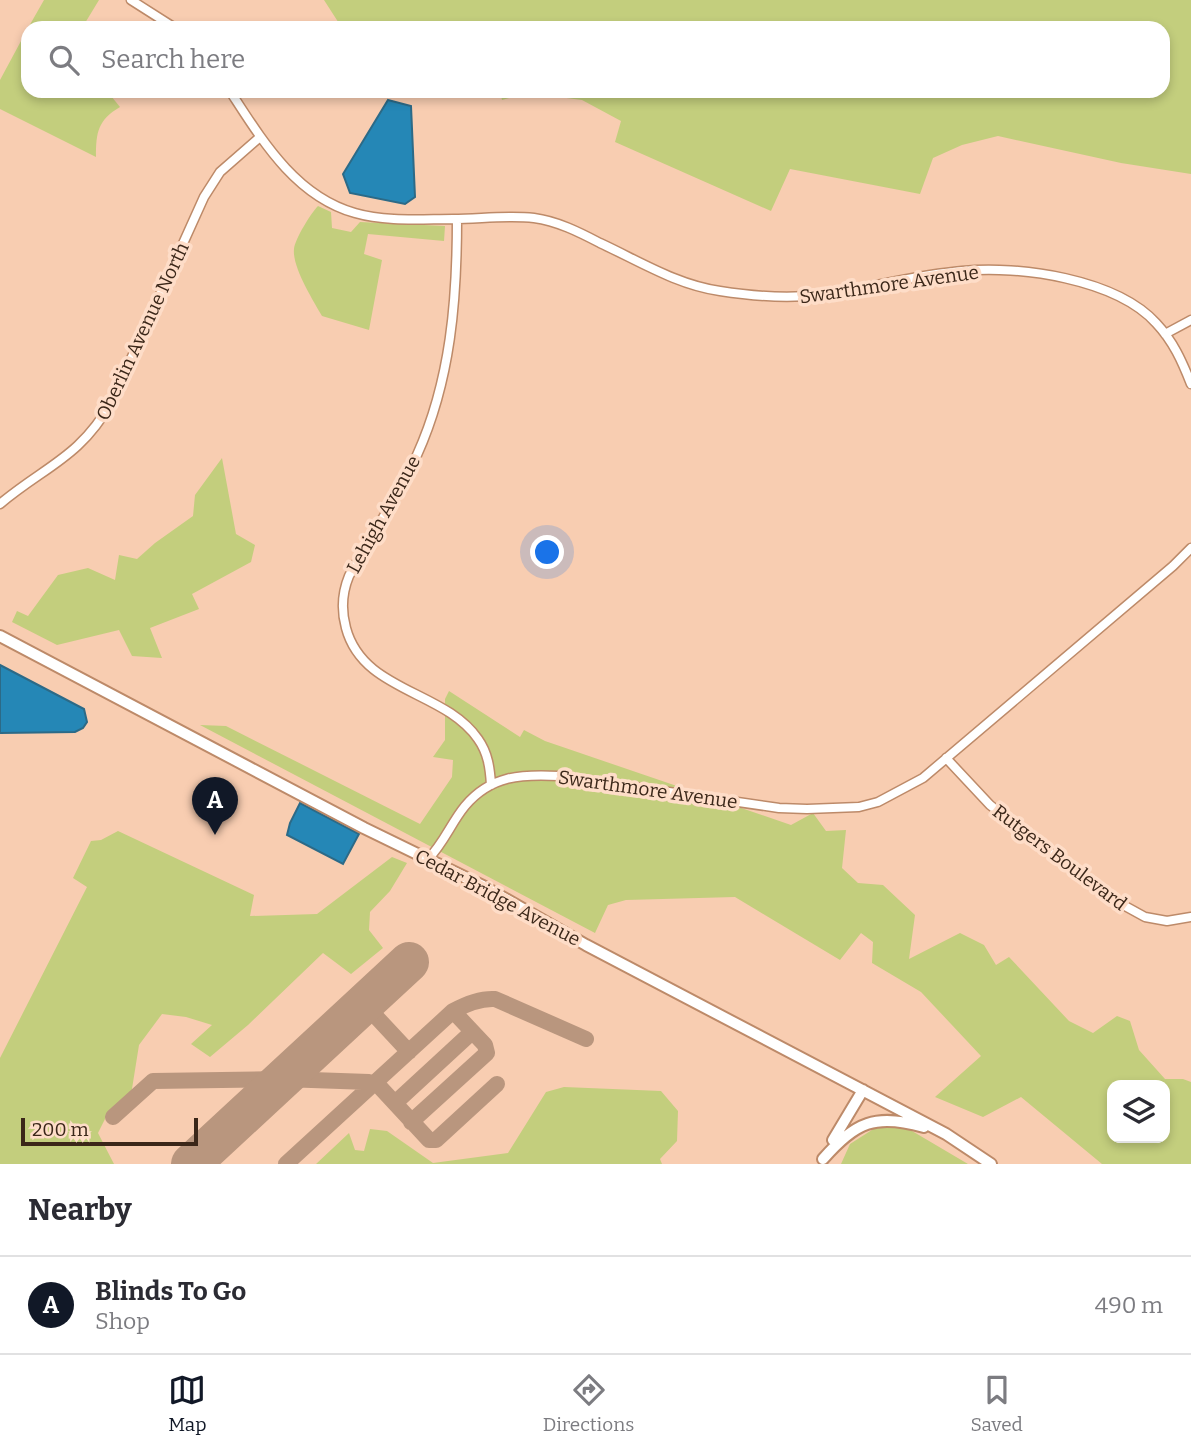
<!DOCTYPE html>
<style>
body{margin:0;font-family:Bitter,serif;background:#f2f2f3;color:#2b2b33}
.controls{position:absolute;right:21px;bottom:21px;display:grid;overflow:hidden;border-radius:14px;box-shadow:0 4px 10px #0003}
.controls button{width:63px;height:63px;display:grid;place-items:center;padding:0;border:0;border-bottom:2px solid #e1e1e2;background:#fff;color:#2b2b33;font:35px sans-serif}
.scale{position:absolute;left:21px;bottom:18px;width:177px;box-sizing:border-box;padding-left:7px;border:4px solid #3b2719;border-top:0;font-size:19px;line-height:24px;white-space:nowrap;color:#3b2719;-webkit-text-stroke:5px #feddc8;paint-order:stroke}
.you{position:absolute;left:548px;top:553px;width:24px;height:24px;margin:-18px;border:5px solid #fff;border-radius:50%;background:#1a73e8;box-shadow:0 0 0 10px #1a73e833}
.badge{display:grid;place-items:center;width:46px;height:46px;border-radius:50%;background:#111827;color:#fff;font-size:23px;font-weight:700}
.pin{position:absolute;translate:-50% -58px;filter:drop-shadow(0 2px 4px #0008)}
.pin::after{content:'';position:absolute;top:37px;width:24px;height:21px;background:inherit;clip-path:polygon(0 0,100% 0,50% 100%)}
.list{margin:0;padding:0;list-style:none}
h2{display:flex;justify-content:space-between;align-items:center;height:91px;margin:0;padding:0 28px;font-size:30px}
h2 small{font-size:23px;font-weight:400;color:#7c7c81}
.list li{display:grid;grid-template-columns:46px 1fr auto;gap:21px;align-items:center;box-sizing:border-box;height:98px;padding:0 28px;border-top:2px solid #e1e1e2}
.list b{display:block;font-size:26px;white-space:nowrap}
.list p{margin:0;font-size:23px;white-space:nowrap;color:#7c7c81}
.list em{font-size:23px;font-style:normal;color:#7c7c81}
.icon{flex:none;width:38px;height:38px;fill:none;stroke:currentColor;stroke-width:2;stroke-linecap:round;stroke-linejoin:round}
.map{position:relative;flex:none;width:1191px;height:1164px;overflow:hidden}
.search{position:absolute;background:#fff;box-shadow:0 4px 10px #0003;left:21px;right:21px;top:21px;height:77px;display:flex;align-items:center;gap:18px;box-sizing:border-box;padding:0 24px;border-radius:21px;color:#7c7c81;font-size:26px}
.sheet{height:189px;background:#fff}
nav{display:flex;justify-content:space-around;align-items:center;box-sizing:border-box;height:98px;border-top:2px solid #e1e1e2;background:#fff;font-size:19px;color:#7c7c81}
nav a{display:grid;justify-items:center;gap:4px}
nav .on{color:#111827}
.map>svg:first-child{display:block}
</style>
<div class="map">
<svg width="1191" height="1164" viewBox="0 0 1191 1164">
<rect width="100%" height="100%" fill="#f8cdb1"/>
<path fill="#c3ce7d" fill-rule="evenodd" d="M 44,0 L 99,0 L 82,28 L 28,28 Z
M 324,0 L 1191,0 L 1191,174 L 1121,163 L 998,136 L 962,145 L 933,158 L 920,194 L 790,169 L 771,211 L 615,142 L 621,121 L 582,100 L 527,93 L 502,100 L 500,91 L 1163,91 L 1163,28 L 342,28 Z
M 28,28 L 28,91 L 107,91 L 120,107 C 98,120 96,132 96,157 L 0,109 L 0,80 Z
M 318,206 L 331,212 L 332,228 L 351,232 L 360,222 L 445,226 L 444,241 L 368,234 L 364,254 L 382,260 L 369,330 L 322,316 C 313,300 292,267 294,249 C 295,239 311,213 318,206 Z
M 222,458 L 236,534 L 255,545 L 251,562 L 192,594 L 199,609 L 150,628 L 162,658 L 132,656 L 119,630 L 57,645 L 12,622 L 17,611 L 28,616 L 58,575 L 88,568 L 115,580 L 119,555 L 137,559 L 155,543 L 193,516 L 195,495 Z
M 449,691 L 520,737 L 524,730 L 545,741 L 791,825 L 813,813 L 826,831 L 846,830 L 842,868 L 858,883 L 883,885 L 915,915 L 909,959 L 960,933 L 984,945 L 996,965 L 1009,957 L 1069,1021 L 1093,1033 L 1117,1016 L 1130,1021 L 1139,1050 L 1165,1079 L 1183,1079 L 1191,1082 L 1191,1164 L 1102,1164 L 1021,1097 L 983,1117 L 935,1097 L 981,1056 L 921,992 L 872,963 L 873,942 L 861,933 L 840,960 L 735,897 L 626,900 L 608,905 L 595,933 L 200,725 L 226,726 L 420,824 L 452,777 L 453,760 L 433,757 L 445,740 L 445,699 ZM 1112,1085 L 1165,1085 L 1165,1138 L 1112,1138 Z
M 118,831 L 254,895 L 250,916 L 317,914 L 392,857 L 407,863 L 390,891 L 370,912 L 369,930 L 383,948 L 351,974 L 323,953 L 248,1025 L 210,1057 L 191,1044 L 212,1025 L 186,1017 L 162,1014 L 139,1045 L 131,1095 L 108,1113 L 98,1133 L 114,1164 L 0,1164 L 0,1058 L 87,887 L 73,878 L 91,841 L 101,840 Z
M 564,1087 L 661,1091 L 678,1111 L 677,1141 L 660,1159 L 662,1164 L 316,1164 L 349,1133 L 355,1150 L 364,1151 L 370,1129 L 387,1131 L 433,1163 L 508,1153 L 546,1092 Z
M 875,1128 L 907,1128 L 968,1164 L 841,1164 L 850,1144 Z"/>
<path fill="#2587b6" stroke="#2c6a87" stroke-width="2" d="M 388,100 L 411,106 L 415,197 L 405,204 L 350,193 L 343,174 Z
M 0,665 L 84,709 L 87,722 L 83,728 L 75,732 L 0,733 Z
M 300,803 L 359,834 L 343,864 L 287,835 L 290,823 Z"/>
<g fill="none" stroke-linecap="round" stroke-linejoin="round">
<path stroke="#b9967e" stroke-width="16" d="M 359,1008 L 368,1008 L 409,1052
M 395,1103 L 472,1032
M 113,1117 L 153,1081 L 283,1079 L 369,1082 L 378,1085 L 429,1140 L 436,1140 L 497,1084
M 411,1122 L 487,1053 L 485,1045 L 453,1011
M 286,1164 L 453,1011 C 466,1004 480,998 495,999 L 586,1039"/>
<path stroke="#b9967e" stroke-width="40" d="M 191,1164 L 409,962"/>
<defs>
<path id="minor" d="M 131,0 L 175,28
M 230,91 C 262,140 295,196 355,213 C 386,222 421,219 453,219 C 479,219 507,215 534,218 C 557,221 579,232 600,243 C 639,261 677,285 720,291 C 752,296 785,299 818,295 C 866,289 914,275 962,271 C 1019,265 1116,279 1156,323 C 1173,341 1182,361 1191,384
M 457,219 C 457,299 451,380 417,455 C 398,497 371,535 349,576 C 342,593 341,610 346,628 C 363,692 444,690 478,739 C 488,753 490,768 491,785
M 1165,334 L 1191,320
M 0,504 C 45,466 80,458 112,401 L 204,197 L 220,172 L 260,137
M 946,758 L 990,805 L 1105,895 L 1145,917 L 1167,921 L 1191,917
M 428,859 C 444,843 451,823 465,806 C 491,775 522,774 559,776 L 779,808 L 807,809 L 859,807 L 878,802 L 923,778 L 1173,566 L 1191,548"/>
<path id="major" d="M 0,636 L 364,828 L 483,886 L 586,945 L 946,1134 L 991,1164
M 833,1140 L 863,1090
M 823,1159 C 856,1122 875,1113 924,1127"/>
</defs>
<use href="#minor" stroke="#bd8a69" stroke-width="11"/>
<use href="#major" stroke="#bd8a69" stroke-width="14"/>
<use href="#minor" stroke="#fff" stroke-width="8"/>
<use href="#major" stroke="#fff" stroke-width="10"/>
</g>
<g text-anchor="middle" stroke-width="7" stroke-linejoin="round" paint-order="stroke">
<g font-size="19" fill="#3b2719" stroke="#feddc8">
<text transform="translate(889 284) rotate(-8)" y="7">Swarthmore Avenue</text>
<text transform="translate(142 331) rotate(-65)" y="7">Oberlin Avenue North</text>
<text transform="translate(383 514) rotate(-61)" y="7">Lehigh Avenue</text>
<text transform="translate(648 789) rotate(8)" y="7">Swarthmore Avenue</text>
<text transform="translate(1060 857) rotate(37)" y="7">Rutgers Boulevard</text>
<text transform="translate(498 897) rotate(28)" y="7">Cedar Bridge Avenue</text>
</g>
</g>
</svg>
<div class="controls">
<button><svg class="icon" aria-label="layers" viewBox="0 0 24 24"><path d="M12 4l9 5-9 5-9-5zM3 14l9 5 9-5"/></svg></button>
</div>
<div class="scale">200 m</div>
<div class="you"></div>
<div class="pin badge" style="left:215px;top:835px">A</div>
<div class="search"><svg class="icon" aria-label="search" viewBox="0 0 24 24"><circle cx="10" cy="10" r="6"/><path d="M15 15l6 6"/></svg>Search here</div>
</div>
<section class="sheet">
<h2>Nearby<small></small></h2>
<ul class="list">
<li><span class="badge">A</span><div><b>Blinds To Go</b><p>Shop</p></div><em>490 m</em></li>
</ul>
</section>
<nav>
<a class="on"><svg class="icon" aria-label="map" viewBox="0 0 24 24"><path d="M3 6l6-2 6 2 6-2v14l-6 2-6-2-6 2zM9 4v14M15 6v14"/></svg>Map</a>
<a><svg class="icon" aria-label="directions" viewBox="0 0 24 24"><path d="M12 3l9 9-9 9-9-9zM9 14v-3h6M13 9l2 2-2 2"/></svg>Directions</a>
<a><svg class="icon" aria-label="saved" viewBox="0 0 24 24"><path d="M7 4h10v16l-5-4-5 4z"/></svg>Saved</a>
</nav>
